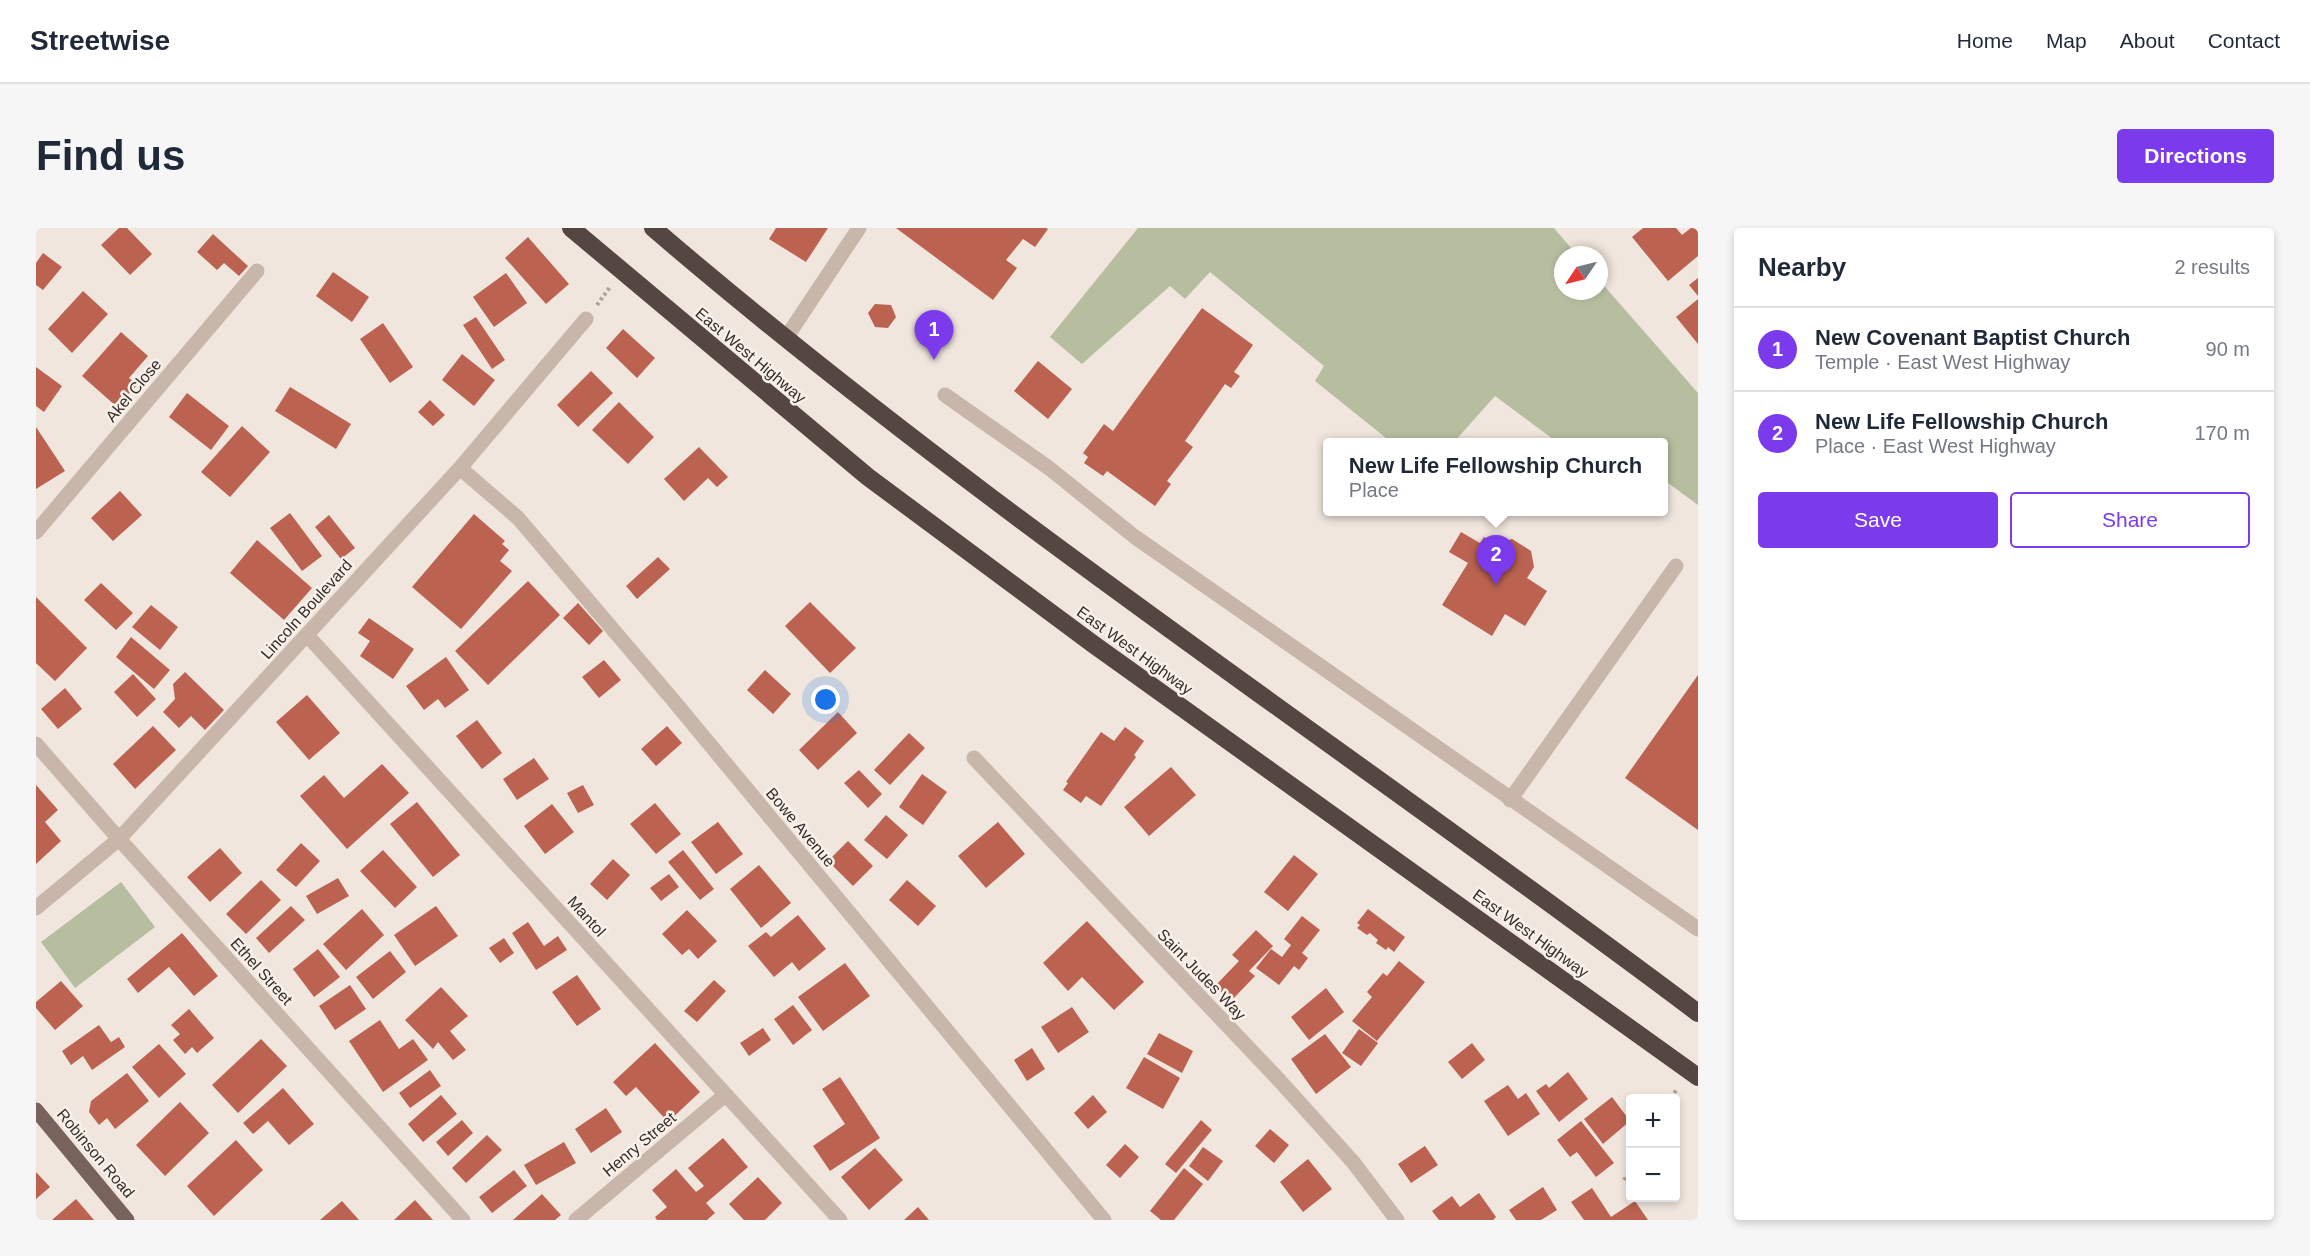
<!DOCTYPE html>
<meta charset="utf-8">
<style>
body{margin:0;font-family:Helvetica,sans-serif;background:#f6f6f7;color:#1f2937}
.controls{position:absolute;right:18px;bottom:18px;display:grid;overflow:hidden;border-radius:6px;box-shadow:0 3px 9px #0003}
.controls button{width:54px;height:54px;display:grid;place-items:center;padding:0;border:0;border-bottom:2px solid #e0e1e3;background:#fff;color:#1f2937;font:30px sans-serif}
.compass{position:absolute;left:1518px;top:18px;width:54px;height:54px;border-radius:50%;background:#fff;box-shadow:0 3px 9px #0003;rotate:235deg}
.you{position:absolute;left:790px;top:472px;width:21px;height:21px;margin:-15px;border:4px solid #fff;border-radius:50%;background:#1a73e8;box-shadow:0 0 0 9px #1a73e833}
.badge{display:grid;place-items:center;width:39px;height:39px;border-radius:50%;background:#7c3aed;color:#fff;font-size:20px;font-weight:700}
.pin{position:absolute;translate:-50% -50px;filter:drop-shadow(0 2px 3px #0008)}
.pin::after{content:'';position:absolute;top:32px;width:21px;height:18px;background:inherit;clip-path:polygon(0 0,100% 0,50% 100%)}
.popup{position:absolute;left:1287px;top:210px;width:345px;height:78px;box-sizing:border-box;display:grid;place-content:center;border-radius:6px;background:#fff;filter:drop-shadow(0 2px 4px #0005);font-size:20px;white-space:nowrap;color:#747a83}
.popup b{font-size:22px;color:#1f2937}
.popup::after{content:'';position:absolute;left:50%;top:100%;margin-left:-12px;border:12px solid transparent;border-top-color:#fff}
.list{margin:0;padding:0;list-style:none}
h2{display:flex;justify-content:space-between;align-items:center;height:78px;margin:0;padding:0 24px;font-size:26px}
h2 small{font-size:20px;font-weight:400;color:#747a83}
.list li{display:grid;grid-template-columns:39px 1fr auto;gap:18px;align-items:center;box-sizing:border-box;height:84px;padding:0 24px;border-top:2px solid #e0e1e3}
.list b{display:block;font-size:22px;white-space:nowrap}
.list p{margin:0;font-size:20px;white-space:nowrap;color:#747a83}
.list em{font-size:20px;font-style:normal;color:#747a83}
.actions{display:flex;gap:12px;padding:18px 24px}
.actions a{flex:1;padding:14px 0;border:2px solid #7c3aed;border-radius:6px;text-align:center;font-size:21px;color:#7c3aed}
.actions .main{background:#7c3aed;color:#fff}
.map{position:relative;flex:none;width:1662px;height:992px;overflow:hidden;border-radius:6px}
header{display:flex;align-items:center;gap:36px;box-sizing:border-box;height:84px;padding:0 30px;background:#fff;border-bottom:2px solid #e0e1e3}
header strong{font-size:28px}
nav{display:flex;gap:33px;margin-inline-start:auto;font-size:21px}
.intro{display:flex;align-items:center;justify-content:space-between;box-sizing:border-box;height:144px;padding:0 36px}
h1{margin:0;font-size:42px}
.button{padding:15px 27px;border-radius:6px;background:#7c3aed;color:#fff;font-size:21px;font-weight:700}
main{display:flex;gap:36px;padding:0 36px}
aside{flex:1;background:#fff;border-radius:6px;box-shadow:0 3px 9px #0003}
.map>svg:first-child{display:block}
</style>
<header>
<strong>Streetwise</strong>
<nav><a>Home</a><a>Map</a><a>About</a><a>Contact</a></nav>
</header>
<div class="intro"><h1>Find us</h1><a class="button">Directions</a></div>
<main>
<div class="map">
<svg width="1662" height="992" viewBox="0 0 1662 992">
<rect width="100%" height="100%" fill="#f0e6de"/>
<path fill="#b6be9f" d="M 1102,0 L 1518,0 L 1541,27 L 1527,27 L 1527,63 L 1563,63 L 1563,52 L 1662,165 L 1662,277 L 1628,252 L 1628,214 L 1521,214 L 1459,168 L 1418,214 L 1355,214 L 1279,153 L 1288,138 L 1174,44 L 1149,71 L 1134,58 L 1046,136 L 1014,109 Z
M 85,654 L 119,699 L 39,760 L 5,714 Z"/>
<path fill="#bb6251" d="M 83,0 L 91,0 L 116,26 L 94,47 L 65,17 Z
M 740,0 L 792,0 L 770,34 L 733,11 Z
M 860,0 L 1010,0 L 1012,1 L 999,19 L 987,11 L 970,32 L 981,40 L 957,72 Z
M 1607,0 L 1640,0 L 1646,7 L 1655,0 L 1662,0 L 1662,28 L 1632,53 L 1596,9 Z
M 177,6 L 212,38 L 203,48 L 188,35 L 181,42 L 161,24 Z
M 492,9 L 533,56 L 510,76 L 469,30 Z
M 7,25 L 26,39 L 7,62 L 0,57 L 0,35 Z
M 297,44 L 333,69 L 316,94 L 280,68 Z
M 470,45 L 491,75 L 458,99 L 437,69 Z
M 1662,50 L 1662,68 L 1653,57 Z
M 47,63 L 72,86 L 36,125 L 12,101 Z
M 1662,71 L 1662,116 L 1640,89 Z
M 839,76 L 855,77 L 860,89 L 852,100 L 839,99 L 832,85 Z
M 1166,80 L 1217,117 L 1198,144 L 1204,148 L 1195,160 L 1189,156 L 1149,213 L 1157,219 L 1131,253 L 1135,256 L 1119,278 L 1071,243 L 1067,248 L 1048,235 L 1052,229 L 1047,225 L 1068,196 L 1077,203 Z
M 440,89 L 469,132 L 456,141 L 427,97 Z
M 347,95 L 377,139 L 354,155 L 324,111 Z
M 587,101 L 619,130 L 601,150 L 570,120 Z
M 85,104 L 112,128 L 93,150 L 101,157 L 81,179 L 46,148 Z
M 426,126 L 459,152 L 438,178 L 406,152 Z
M 1002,133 L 1036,161 L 1012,191 L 978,163 Z
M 0,139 L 26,158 L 8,184 L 0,178 Z
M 555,143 L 577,165 L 542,199 L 521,177 Z
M 254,159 L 315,196 L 300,221 L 239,183 Z
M 151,165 L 193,198 L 175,222 L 133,189 Z
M 394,172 L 409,187 L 397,198 L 382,184 Z
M 583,174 L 618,209 L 592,236 L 556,202 Z
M 206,198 L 234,224 L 194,269 L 165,244 Z
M 0,199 L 29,243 L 0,261 Z
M 663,219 L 692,249 L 681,259 L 672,250 L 648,273 L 628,251 Z
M 84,263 L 106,287 L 77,313 L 55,290 Z
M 254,285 L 286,328 L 266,343 L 234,300 Z
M 438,286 L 469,313 L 466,316 L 473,322 L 464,333 L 476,343 L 425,401 L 376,359 Z
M 293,287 L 319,320 L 305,331 L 279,299 Z
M 1425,304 L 1444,315 L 1448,309 L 1460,316 L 1476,311 L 1495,323 L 1498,339 L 1491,350 L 1511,363 L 1489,398 L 1469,386 L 1456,408 L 1406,377 L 1432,335 L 1413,324 Z
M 221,312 L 276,360 L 248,392 L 194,345 Z
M 622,329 L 634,341 L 601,371 L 590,358 Z
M 492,353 L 524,387 L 452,457 L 419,423 Z
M 65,355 L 97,385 L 80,402 L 48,372 Z
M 0,369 L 51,420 L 19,453 L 0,435 Z
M 774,374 L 820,420 L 794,445 L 749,398 Z
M 542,375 L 567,403 L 553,417 L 527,390 Z
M 115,377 L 142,399 L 124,422 L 96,399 Z
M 333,390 L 378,421 L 357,451 L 324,428 L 334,413 L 322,405 Z
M 95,409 L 134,442 L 118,461 L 80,429 Z
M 410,429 L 433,462 L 409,480 L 402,471 L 388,482 L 370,458 Z
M 568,432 L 585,452 L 563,470 L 546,449 Z
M 729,442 L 755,466 L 737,486 L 711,462 Z
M 149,444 L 188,482 L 169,502 L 155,488 L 143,500 L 127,484 L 139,471 L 137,456 Z
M 97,446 L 120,471 L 101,489 L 78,464 Z
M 1662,447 L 1662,602 L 1589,550 Z
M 29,460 L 46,481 L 22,501 L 5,481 Z
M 271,467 L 304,505 L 273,532 L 240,494 Z
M 802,484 L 821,505 L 782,542 L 763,522 Z
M 441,492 L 466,525 L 446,541 L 420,508 Z
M 117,498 L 140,522 L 99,561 L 77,536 Z
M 631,498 L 646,515 L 620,538 L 605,521 Z
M 1089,499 L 1108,513 L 1098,527 L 1100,529 L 1065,578 L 1050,568 L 1045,575 L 1027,562 L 1032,555 L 1030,554 L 1065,504 L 1078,513 Z
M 873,505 L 889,520 L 854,557 L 838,542 Z
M 498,530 L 513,551 L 481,572 L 467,551 Z
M 346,536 L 373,565 L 311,621 L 264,568 L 288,547 L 308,570 Z
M 1135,539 L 1160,567 L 1113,608 L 1088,579 Z
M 823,542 L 846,566 L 832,580 L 808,555 Z
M 886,546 L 911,564 L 887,597 L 863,579 Z
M 0,557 L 22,582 L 9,594 L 25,613 L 0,636 Z
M 547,557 L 558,577 L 542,585 L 531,565 Z
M 381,574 L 424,627 L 397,649 L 354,596 Z
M 619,575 L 645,606 L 620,626 L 594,596 Z
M 516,576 L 538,604 L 509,626 L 488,598 Z
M 850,587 L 872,607 L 851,631 L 828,612 Z
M 682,594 L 707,626 L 680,646 L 655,614 Z
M 962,594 L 989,626 L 950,660 L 922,628 Z
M 812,613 L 837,638 L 817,658 L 792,633 Z
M 265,615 L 284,633 L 260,659 L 240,642 Z
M 184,620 L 206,645 L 174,674 L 151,649 Z
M 347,622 L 381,659 L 359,680 L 324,643 Z
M 647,622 L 678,661 L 664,672 L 632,634 Z
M 1258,627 L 1282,646 L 1252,683 L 1228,664 Z
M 577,631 L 594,647 L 571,672 L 554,656 Z
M 723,637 L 755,675 L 725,700 L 694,661 Z
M 633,646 L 643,659 L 625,673 L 614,660 Z
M 302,650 L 313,668 L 281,686 L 270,668 Z
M 225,652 L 245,672 L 210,706 L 190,686 Z
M 871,652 L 900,678 L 882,698 L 853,672 Z
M 255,678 L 269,692 L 233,725 L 220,710 Z
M 400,678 L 422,708 L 379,738 L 358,707 Z
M 326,681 L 348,707 L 310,742 L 287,716 Z
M 1332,681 L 1369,709 L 1358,724 L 1352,719 L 1350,722 L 1340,715 L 1342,712 L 1334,705 L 1331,707 L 1321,700 L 1324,697 L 1321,695 Z
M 651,682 L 681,713 L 662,731 L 653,721 L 646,727 L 626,706 Z
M 762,687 L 790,721 L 763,743 L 756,734 L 738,749 L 712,718 L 730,704 L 735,709 Z
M 1266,688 L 1284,702 L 1266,725 L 1272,730 L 1263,742 L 1258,738 L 1243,757 L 1220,740 L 1235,721 L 1246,729 L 1255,717 L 1248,711 Z
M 1051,693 L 1108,754 L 1078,782 L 1046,749 L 1032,763 L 1007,735 Z
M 492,694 L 508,718 L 522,708 L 531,722 L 500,742 L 476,705 Z
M 1220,702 L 1237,718 L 1213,743 L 1219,748 L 1195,773 L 1179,758 L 1203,733 L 1196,727 Z
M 146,705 L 182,748 L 158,768 L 133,739 L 102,765 L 91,751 Z
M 468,710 L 478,725 L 464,735 L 453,720 Z
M 282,721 L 304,749 L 278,769 L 257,741 Z
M 354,723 L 370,744 L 337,771 L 320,749 Z
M 1363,733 L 1389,754 L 1341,813 L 1316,793 L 1336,769 L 1331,764 L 1347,745 L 1351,748 Z
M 809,735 L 834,768 L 787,803 L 762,769 Z
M 541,747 L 565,781 L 541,798 L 516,764 Z
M 678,752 L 690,763 L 661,794 L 648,783 Z
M 25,753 L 47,778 L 19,802 L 0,780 L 0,774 Z
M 314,757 L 330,781 L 299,802 L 283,778 Z
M 405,759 L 432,788 L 414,803 L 430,822 L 417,832 L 402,814 L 397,821 L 369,792 Z
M 1290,760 L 1308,784 L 1273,812 L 1255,789 Z
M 757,777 L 776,802 L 757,817 L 738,791 Z
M 1036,779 L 1053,804 L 1022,825 L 1005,799 Z
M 153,781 L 178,810 L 161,825 L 156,819 L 149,826 L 137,812 L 144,806 L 135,797 Z
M 344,792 L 363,821 L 377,811 L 392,832 L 347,864 L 313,813 Z
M 63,797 L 75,814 L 83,809 L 89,819 L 56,842 L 47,828 L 35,837 L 26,823 Z
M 727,800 L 735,812 L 713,828 L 704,815 Z
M 1323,801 L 1342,815 L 1325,838 L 1306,825 Z
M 1123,805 L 1157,823 L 1146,845 L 1111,826 Z
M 1289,806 L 1315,839 L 1280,866 L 1255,831 Z
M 225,811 L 251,838 L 202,885 L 176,857 Z
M 619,815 L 664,864 L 632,894 L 600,859 L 590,868 L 577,854 Z
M 1436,815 L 1449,832 L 1426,851 L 1412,834 Z
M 123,816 L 150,846 L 123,870 L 96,839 Z
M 996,820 L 1009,841 L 991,853 L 978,832 Z
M 1108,829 L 1144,850 L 1127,881 L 1090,860 Z
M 394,842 L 405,858 L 374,880 L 363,865 Z
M 1532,844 L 1552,871 L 1523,894 L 1500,863 L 1510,856 L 1513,860 Z
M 91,845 L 113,873 L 79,901 L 71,890 L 63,897 L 53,884 L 55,873 Z
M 804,849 L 844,910 L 794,943 L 777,918 L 809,896 L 786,861 Z
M 1472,857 L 1482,871 L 1490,865 L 1504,886 L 1472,908 L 1448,873 Z
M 247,860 L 278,896 L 253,917 L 232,893 L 217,906 L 207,895 Z
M 405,867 L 421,886 L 387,914 L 372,896 Z
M 1057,867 L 1071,884 L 1052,901 L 1038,885 Z
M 1576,869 L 1594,893 L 1567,916 L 1548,891 Z
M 144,874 L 173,905 L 129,948 L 100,917 Z
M 570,880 L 586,904 L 555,925 L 539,901 Z
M 426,892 L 437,905 L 412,928 L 400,914 Z
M 1165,892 L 1176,902 L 1140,945 L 1129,936 Z
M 1545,893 L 1578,935 L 1560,949 L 1541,924 L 1534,929 L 1521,912 Z
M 1234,901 L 1253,917 L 1238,935 L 1219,918 Z
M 451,907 L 466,922 L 430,955 L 416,940 Z
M 687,910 L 712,939 L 670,975 L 679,985 L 671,992 L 621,992 L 619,989 L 631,979 L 616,962 L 640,941 L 660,964 L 668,958 L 652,940 Z
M 200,912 L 227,942 L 178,988 L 151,958 Z
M 528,914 L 540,935 L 500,957 L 488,937 Z
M 1089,916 L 1103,929 L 1084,950 L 1070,937 Z
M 1389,918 L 1402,937 L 1375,955 L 1362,936 Z
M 1167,919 L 1187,933 L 1172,953 L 1153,938 Z
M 839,920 L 867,952 L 833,982 L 805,949 Z
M 1272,931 L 1296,961 L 1267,984 L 1244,954 Z
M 1148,940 L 1167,956 L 1138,992 L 1125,992 L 1114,983 Z
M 478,942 L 491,958 L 456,985 L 443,969 Z
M 0,944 L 14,959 L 0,971 Z
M 722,949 L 746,975 L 729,992 L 708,992 L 693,976 Z
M 1507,959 L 1521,982 L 1505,992 L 1480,992 L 1473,982 Z
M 1556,960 L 1575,989 L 1599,973 L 1612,992 L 1548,992 L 1535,974 Z
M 1443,965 L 1460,989 L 1457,992 L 1403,992 L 1396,983 L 1416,968 L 1424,979 Z
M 506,966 L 525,987 L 519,992 L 477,992 Z
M 40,971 L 58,992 L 16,992 Z
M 379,972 L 397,992 L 358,992 Z
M 306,973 L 323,992 L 284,992 Z
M 882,979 L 893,992 L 868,992 Z"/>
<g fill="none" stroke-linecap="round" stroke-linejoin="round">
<path stroke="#b3a095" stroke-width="4" stroke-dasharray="3 3" stroke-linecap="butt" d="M 561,77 L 574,59
M 1635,870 L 1641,861
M 1588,952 L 1594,942"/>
<path stroke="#c8b6ab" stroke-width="15" d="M 750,110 L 823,0
M 909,167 L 1013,240 L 1099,309 L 1662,701
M 424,240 L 482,290 L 637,472 L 1068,992
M 0,304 L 221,43
M 271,407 L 804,992
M 0,516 L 83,611 L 427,992
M 938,530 L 1243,852 L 1317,934 L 1361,992
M 1474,572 L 1640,338
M 0,680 L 83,611 L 424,240 L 550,91
M 540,992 L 689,867"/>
<path stroke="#77635c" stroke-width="15" d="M 0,882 L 91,992"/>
<path stroke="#564642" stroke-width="18" d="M 535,0 L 832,249 L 1057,416 L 1662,849
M 617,0 C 948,284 1314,523 1662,785"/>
</g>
<g text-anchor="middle" stroke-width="5" stroke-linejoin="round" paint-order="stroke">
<g font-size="16" fill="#362c2a" stroke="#f8f1ea">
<text transform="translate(715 127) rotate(40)" y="6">East West Highway</text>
<text transform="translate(97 162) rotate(-50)" y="6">Akel Close</text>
<text transform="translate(270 381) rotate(-48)" y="6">Lincoln Boulevard</text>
<text transform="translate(1099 422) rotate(36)" y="6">East West Highway</text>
<text transform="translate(765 599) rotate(50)" y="6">Bowe Avenue</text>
<text transform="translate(551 688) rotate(48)" y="6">Mantol</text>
<text transform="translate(1495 705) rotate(36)" y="6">East West Highway</text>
<text transform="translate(226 743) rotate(48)" y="6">Ethel Street</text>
<text transform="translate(1166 746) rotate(46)" y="6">Saint Judes Way</text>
<text transform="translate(603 916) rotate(-40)" y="6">Henry Street</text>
<text transform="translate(60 925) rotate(50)" y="6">Robinson Road</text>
</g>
</g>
</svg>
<div class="controls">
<button>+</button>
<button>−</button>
</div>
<svg class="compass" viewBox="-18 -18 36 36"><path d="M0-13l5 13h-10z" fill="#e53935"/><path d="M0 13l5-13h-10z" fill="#747a83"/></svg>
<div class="you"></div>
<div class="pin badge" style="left:898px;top:132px">1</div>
<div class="pin badge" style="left:1460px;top:357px">2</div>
<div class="popup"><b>New Life Fellowship Church</b>Place</div>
</div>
<aside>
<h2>Nearby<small>2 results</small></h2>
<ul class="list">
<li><span class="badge">1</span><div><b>New Covenant Baptist Church</b><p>Temple · East West Highway</p></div><em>90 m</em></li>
<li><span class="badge">2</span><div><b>New Life Fellowship Church</b><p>Place · East West Highway</p></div><em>170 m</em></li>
</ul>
<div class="actions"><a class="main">Save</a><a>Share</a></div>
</aside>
</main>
